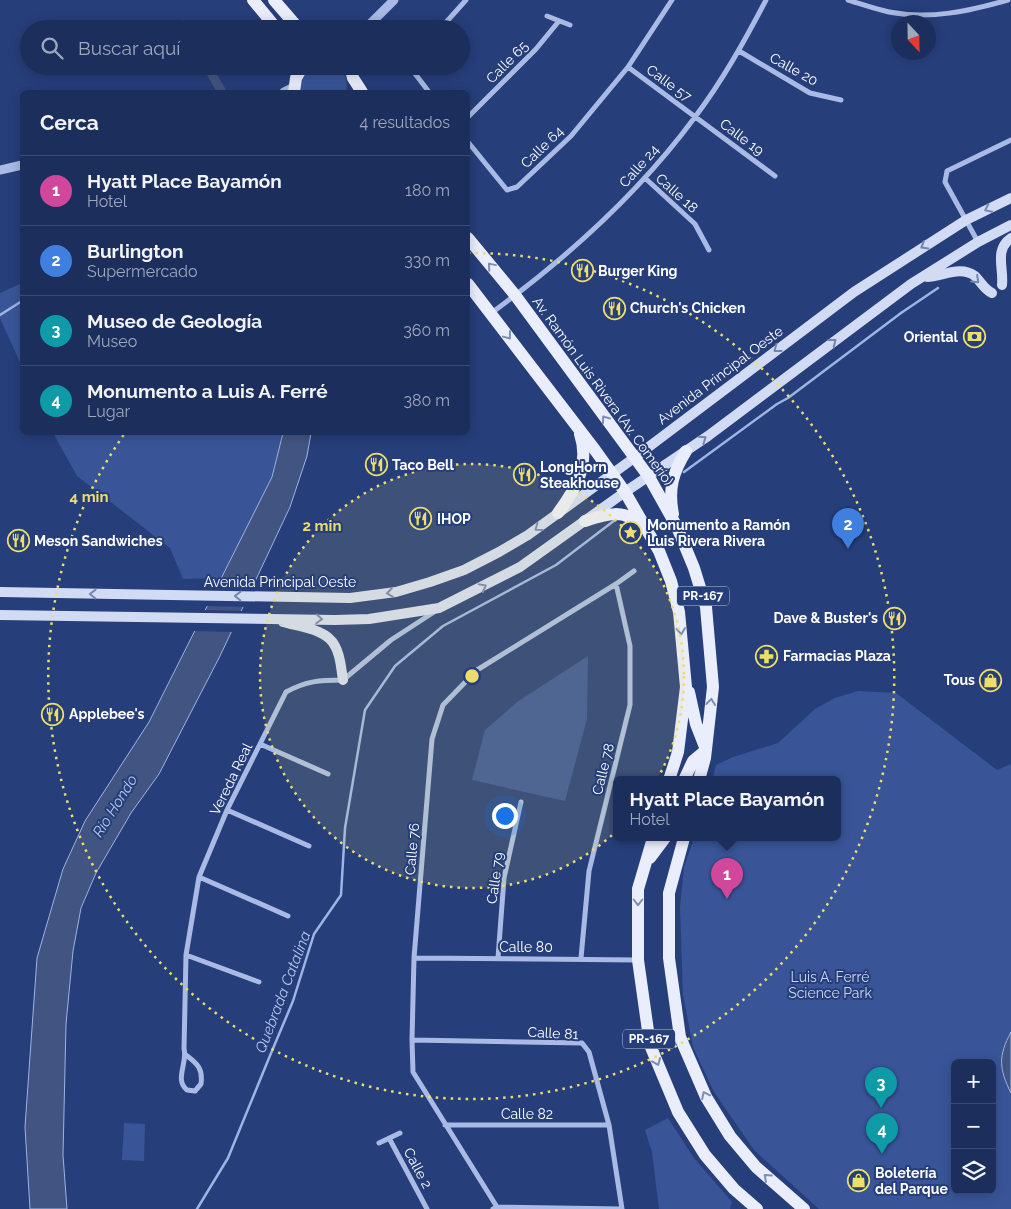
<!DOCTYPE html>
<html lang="es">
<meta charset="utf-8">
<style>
body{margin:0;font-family:Raleway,sans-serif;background:#253662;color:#f1f3f6}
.controls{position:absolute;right:15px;bottom:15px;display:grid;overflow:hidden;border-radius:8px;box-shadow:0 2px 12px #0003}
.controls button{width:45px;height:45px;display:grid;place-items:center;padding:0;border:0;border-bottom:1px solid #3a4a72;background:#1c2e5c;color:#f1f3f6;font:25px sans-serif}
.compass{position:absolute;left:891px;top:15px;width:45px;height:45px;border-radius:50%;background:#1c2e5c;box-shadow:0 2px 12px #0003;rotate:158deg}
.you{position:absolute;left:504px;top:815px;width:18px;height:18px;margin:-12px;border:4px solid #fff;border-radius:50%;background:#1a73e8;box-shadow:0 0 0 8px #1a73e833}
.badge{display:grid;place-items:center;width:32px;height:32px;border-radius:50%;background:#d6ab8b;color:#fff;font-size:16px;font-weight:700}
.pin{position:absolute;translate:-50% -41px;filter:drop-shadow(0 1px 2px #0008)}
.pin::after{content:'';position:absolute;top:26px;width:18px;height:15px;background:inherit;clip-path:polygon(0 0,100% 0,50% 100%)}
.popup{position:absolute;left:613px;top:776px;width:228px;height:65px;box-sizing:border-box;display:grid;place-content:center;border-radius:8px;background:#1c2e5c;filter:drop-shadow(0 1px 4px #0005);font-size:16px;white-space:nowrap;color:#a0a8bb}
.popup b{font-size:19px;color:#f1f3f6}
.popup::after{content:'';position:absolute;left:50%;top:100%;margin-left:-10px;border:10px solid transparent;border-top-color:#1c2e5c}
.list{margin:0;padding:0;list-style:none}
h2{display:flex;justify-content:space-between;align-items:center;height:65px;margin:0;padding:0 20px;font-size:21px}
h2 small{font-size:16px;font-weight:400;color:#a0a8bb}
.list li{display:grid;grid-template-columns:32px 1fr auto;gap:15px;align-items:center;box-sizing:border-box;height:70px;padding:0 20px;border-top:1px solid #3a4a72}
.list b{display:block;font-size:19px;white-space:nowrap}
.list p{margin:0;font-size:16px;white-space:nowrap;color:#a0a8bb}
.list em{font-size:16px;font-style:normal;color:#a0a8bb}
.icon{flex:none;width:28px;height:28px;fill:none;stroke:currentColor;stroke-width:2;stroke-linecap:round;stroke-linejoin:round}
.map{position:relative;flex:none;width:1011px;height:1209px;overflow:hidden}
.search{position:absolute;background:#1c2e5c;box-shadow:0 2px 12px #0003;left:20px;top:20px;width:450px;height:55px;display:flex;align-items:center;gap:12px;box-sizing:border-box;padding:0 18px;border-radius:28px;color:#a0a8bb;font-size:19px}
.panel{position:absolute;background:#1c2e5c;box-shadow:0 2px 12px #0003;left:20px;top:90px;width:450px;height:345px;border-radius:8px}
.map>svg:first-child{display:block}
</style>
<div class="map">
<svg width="1011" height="1209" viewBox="0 0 1011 1209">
<rect width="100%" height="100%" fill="#263e7a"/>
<path fill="#395598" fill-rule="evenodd" d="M 309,66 C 329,66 351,63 346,92 L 298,92 L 298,85 Z
M 22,283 L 22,367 L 0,318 L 0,293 Z
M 53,433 L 283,433 L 272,477 L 221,578 L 183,579 L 170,548 L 77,476 Z
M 588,656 L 587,719 L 565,801 L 472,780 L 485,730 L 517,702 Z
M 858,691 L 896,693 L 997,770 L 1011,764 L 1011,1209 L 819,1209 L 754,1150 L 714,1092 L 693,1047 L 683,995 L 680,907 L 684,867 L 694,838 L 837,838 L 837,780 L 712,780 L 716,765 L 733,757 L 778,743 L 815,709 L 835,698 ZM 955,1063 L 992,1063 L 992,1190 L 955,1190 Z
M 668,1118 L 694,1158 L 732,1202 L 730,1209 L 659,1209 L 652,1152 L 645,1130 Z
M 124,1123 L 145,1124 L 144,1161 L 122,1160 Z"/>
<path fill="#425481" stroke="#9db4e5" d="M 283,433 L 311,433 L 307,456 L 290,507 L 220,656 L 159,774 L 131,813 L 96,873 L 81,908 L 73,951 L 66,1024 L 63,1155 L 67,1209 L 30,1209 L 25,1127 L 37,958 L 63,869 L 85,821 L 149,722 L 272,477 Z
M 1011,1032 L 1011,1093 C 999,1069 998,1056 1011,1032 Z"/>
<path fill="#263e7a" d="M 215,585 L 255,586 L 245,607 L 204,606 Z
M 202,610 L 243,611 L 234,632 L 192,631 Z"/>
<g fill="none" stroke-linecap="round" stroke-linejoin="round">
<path stroke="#9db4e5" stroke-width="2.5" d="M 0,315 L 22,301
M 684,472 L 777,404 L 788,398 L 901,313 L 938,288
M 197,1209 L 228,1158 L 269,1058 L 293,1001 L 314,934 L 341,895 L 345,828 L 365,710 L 395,666 L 443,626 L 556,565 L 615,520"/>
<path stroke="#425481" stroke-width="9" d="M 183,24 L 186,29
M 207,66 L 222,92"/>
<path stroke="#a9bbe4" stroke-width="5" d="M 848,0 C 861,4 875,9 889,12 C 930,20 969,11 1008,0
M 547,16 L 570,25
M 440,29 L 466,0
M 739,51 L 810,93 L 841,100
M 412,66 L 413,71 L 429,92
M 628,67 L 775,176
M 468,117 L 536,49 L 559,21
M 468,142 L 507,190 L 517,187 L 571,136 L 628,67 L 672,0
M 645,178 L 695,224 L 709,250
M 978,242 L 945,182 L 947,171 L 1011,140
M 490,314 C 567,258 639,193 695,117 C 723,80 745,40 766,0
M 260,744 L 328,774
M 227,810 L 309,846
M 199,877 L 288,916
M 186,955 L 259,982
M 414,958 L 637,960
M 498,958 L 504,878 L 521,802
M 581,958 L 589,871 L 630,705 L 630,646 L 616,584
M 412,1040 L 582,1043 L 589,1052 L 609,1125 L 622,1209
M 186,1055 C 198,1064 203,1069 201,1084 L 195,1091 L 187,1090 C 174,1080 188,1062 184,1049 L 186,955 L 199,877 L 227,810 L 286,692 C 306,681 320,680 343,680 L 391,640 L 434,612
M 445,1125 L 609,1125
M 389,1138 L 427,1209
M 379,1143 L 400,1133
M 497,1207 L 413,1072 L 412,1040 L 414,958 L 432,739 L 443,705 L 477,670 L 616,584 L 634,571
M 493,1209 L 497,1207 L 622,1209"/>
<path stroke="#a9bbe4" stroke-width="9" d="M 365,29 L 394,0
M 284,92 L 294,87
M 0,170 L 22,165"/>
<path stroke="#d2dbf4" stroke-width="10" d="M 927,277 C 942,277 960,265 975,276 C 981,282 984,289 992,293
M 1002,285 C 1004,268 994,250 1011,238
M 0,592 L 350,598 L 396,592 L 430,582 L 464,570 L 499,552 L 528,535 L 634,458 L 854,292 L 966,220 L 1011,198
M 0,615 L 335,620 L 369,619 L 439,608 L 520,567 L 625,492 L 708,436 L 911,284 L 978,242 L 1011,225
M 283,622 C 300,627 327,629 335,646 C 341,656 341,669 343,680"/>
<path stroke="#e9edfc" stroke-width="12" d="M 253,0 L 277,29
M 274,0 L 299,29
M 350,66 L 353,78 L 362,92
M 294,92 L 296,78 L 303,66
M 468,238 L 515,295 L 649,477 L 677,527 L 694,568 L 706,607 L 713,687 L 705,758 L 699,780
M 468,284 L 595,450 L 625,492 L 659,551 L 671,581 L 679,612 L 686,687 L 678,752 L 669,780
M 558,513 C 576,489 590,464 580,434
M 673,514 C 668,489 673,472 686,451
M 585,521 C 606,514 625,508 641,526
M 689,692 L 696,724 L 705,747
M 684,780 L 693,761 L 706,750
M 653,838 L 638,889 L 638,960 L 650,1045 L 678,1112 L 705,1155 L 734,1189 L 757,1209
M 684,838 L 669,893 L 669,958 L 680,1037 L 706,1097 L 730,1136 L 756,1167 L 804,1209
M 650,858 L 665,838"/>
</g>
<defs><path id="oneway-chevron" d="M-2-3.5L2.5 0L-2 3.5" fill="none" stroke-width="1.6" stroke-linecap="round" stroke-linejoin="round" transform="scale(1.25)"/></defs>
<g stroke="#7385b1">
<use href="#oneway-chevron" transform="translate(988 209) rotate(154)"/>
<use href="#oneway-chevron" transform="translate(924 246) rotate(149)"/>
<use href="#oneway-chevron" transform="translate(976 280) rotate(43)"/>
<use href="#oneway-chevron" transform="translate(833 342) rotate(-38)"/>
<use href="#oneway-chevron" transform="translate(777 349) rotate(143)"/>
<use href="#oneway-chevron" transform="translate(703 439) rotate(-35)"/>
<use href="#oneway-chevron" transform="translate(538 528) rotate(144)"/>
<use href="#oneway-chevron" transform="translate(483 587) rotate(-27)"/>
<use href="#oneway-chevron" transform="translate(390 593) rotate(171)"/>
<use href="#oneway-chevron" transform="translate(93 594) rotate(-179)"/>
<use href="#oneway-chevron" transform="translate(238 596) rotate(-179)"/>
<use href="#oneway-chevron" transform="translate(319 619) rotate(3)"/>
</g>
<g stroke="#7e8db4">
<use href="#oneway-chevron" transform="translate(491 266) rotate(-130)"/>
<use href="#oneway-chevron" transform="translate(508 336) rotate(53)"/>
<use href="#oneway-chevron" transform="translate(605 419) rotate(-126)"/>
<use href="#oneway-chevron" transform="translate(681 631) rotate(84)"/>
<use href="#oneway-chevron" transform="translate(711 702) rotate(-83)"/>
<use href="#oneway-chevron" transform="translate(638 902) rotate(90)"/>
<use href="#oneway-chevron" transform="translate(657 1062) rotate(68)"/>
<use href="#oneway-chevron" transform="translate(705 1095) rotate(-116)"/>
<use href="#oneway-chevron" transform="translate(767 1177) rotate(-138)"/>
</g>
<circle cx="472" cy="676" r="212" fill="#eddc6e" fill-opacity=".12"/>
<g fill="none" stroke="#eddc6e" stroke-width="2.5" stroke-dasharray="2.5 5">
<circle cx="472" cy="676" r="212"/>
<path d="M468 253A423 423 0 1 1 125 433"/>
</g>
<defs>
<symbol id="restaurant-ring" viewBox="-11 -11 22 22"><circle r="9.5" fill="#263e7a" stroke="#eddc6e" stroke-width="1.5"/><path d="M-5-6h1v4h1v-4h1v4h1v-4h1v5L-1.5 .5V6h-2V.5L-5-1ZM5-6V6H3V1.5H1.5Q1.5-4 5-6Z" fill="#eddc6e"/></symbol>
<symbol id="bank-ring" viewBox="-11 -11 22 22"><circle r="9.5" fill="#263e7a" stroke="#eddc6e" stroke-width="1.5"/><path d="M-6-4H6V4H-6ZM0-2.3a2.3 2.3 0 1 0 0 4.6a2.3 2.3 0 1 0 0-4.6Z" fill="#eddc6e"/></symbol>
<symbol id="sight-ring" viewBox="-11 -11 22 22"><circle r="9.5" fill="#263e7a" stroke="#eddc6e" stroke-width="1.5"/><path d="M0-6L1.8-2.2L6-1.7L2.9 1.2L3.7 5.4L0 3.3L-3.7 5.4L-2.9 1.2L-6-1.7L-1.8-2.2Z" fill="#eddc6e"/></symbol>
<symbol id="pharmacy-ring" viewBox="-11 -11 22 22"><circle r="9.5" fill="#263e7a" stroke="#eddc6e" stroke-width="1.5"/><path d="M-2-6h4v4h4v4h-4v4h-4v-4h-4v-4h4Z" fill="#eddc6e"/></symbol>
<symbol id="shop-ring" viewBox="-11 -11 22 22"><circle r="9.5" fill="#263e7a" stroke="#eddc6e" stroke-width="1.5"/><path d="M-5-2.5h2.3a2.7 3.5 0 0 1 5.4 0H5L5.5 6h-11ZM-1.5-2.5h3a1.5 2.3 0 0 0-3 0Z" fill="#eddc6e"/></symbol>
</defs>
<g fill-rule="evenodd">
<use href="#restaurant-ring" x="570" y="258" width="25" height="25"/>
<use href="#restaurant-ring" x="602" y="296" width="25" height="25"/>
<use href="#bank-ring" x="962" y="324" width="25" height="25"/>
<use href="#restaurant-ring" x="364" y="452" width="25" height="25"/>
<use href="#restaurant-ring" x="512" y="462" width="25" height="25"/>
<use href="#restaurant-ring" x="408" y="506" width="25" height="25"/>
<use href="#sight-ring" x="618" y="520" width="25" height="25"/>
<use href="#restaurant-ring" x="6" y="528" width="25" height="25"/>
<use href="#restaurant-ring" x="882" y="606" width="25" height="25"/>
<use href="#pharmacy-ring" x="754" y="644" width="25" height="25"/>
<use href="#shop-ring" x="978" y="668" width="25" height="25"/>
<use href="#restaurant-ring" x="40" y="702" width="25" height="25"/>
<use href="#shop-ring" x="846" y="1168" width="25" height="25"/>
</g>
<g text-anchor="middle" stroke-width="4" stroke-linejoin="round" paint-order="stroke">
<g fill="#263e7a" stroke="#bec5d7" stroke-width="1">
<rect x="677" y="586.5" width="52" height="19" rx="4"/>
<rect x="623" y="1029.5" width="52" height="19" rx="4"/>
</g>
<g font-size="12" font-weight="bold" fill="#fff">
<text x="703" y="600">PR-167</text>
<text x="649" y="1043">PR-167</text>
</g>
<g font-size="14" fill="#fff" stroke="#263e7a">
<text transform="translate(507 62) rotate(-45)" y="5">Calle 65</text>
<text transform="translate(794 69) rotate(29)" y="5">Calle 20</text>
<text transform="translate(669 83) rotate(36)" y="5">Calle 57</text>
<text transform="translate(742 137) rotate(37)" y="5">Calle 19</text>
<text transform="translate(542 147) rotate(-44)" y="5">Calle 64</text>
<text transform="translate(639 166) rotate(-48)" y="5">Calle 24</text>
<text transform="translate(677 193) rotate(42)" y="5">Calle 18</text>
<text transform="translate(720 375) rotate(-37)" y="5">Avenida Principal Oeste</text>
<text transform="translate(603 391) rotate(54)" y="5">Av. Ramón Luis Rivera (Av. Comerío)</text>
<text x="280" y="587">Avenida Principal Oeste</text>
<text transform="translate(603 769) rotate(-76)" y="5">Calle 78</text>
<text transform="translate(231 779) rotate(-64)" y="5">Vereda Real</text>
<text transform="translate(412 849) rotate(-85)" y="5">Calle 76</text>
<text transform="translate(495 878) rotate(-82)" y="5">Calle 79</text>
<text x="526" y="952">Calle 80</text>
<text transform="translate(553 1033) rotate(3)" y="5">Calle 81</text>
<text x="527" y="1119">Calle 82</text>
<text transform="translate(418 1168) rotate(62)" y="5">Calle 2</text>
</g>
<g font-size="14" font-weight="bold" fill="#fff" stroke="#263e7a" text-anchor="start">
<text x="598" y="276">Burger King</text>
<text x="630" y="313">Church's Chicken</text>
<text x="958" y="342" text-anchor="end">Oriental</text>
<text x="392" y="470">Taco Bell</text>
<text x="540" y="472">LongHorn<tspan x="540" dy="16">Steakhouse</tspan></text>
<text x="437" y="524">IHOP</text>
<text x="647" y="530">Monumento a Ramón<tspan x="647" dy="16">Luis Rivera Rivera</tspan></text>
<text x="34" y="546">Meson Sandwiches</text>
<text x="878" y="623" text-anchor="end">Dave &amp; Buster's</text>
<text x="783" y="661">Farmacias Plaza</text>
<text x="975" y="685" text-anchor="end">Tous</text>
<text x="69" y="719">Applebee's</text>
<text x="875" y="1178">Boletería<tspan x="875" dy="16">del Parque</tspan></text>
</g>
<g font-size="14" fill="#ccd8f3" stroke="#263e7a">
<text x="830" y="982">Luis A. Ferré<tspan x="830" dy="16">Science Park</tspan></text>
</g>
<g font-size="15" font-style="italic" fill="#b4c5ec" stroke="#263e7a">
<text transform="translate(115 806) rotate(-58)" y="5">Río Hondo</text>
<text transform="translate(283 992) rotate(-69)" y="5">Quebrada Catalina</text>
</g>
</g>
<circle cx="472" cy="676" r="8" fill="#eddc6e" stroke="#263e7a" stroke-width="2.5"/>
<g font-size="15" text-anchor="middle" font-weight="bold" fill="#eddc6e" stroke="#263e7a" stroke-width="4" stroke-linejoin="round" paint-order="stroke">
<text x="89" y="502">4 min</text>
<text x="322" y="531">2 min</text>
</g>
</svg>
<div class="controls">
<button>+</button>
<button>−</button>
<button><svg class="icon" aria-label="layers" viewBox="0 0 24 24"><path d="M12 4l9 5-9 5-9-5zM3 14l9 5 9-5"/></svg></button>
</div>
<svg class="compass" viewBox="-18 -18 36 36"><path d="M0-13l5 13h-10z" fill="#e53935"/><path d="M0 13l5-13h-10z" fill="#a0a8bb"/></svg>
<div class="you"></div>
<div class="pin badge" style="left:727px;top:899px;background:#d1479c">1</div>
<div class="popup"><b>Hyatt Place Bayamón</b>Hotel</div>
<div class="pin badge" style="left:848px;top:549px;background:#3f7fe0">2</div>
<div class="pin badge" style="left:881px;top:1108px;background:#0f9aa8">3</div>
<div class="pin badge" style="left:882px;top:1154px;background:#0f9aa8">4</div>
<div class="search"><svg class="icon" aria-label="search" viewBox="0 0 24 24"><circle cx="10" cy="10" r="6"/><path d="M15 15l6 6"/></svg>Buscar aquí</div>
<section class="panel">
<h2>Cerca<small>4 resultados</small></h2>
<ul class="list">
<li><span class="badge" style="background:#d1479c">1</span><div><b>Hyatt Place Bayamón</b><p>Hotel</p></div><em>180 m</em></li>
<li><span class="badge" style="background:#3f7fe0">2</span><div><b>Burlington</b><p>Supermercado</p></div><em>330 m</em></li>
<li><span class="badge" style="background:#0f9aa8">3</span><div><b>Museo de Geología</b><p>Museo</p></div><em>360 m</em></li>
<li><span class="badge" style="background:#0f9aa8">4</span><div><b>Monumento a Luis A. Ferré</b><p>Lugar</p></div><em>380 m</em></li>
</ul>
</section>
</div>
